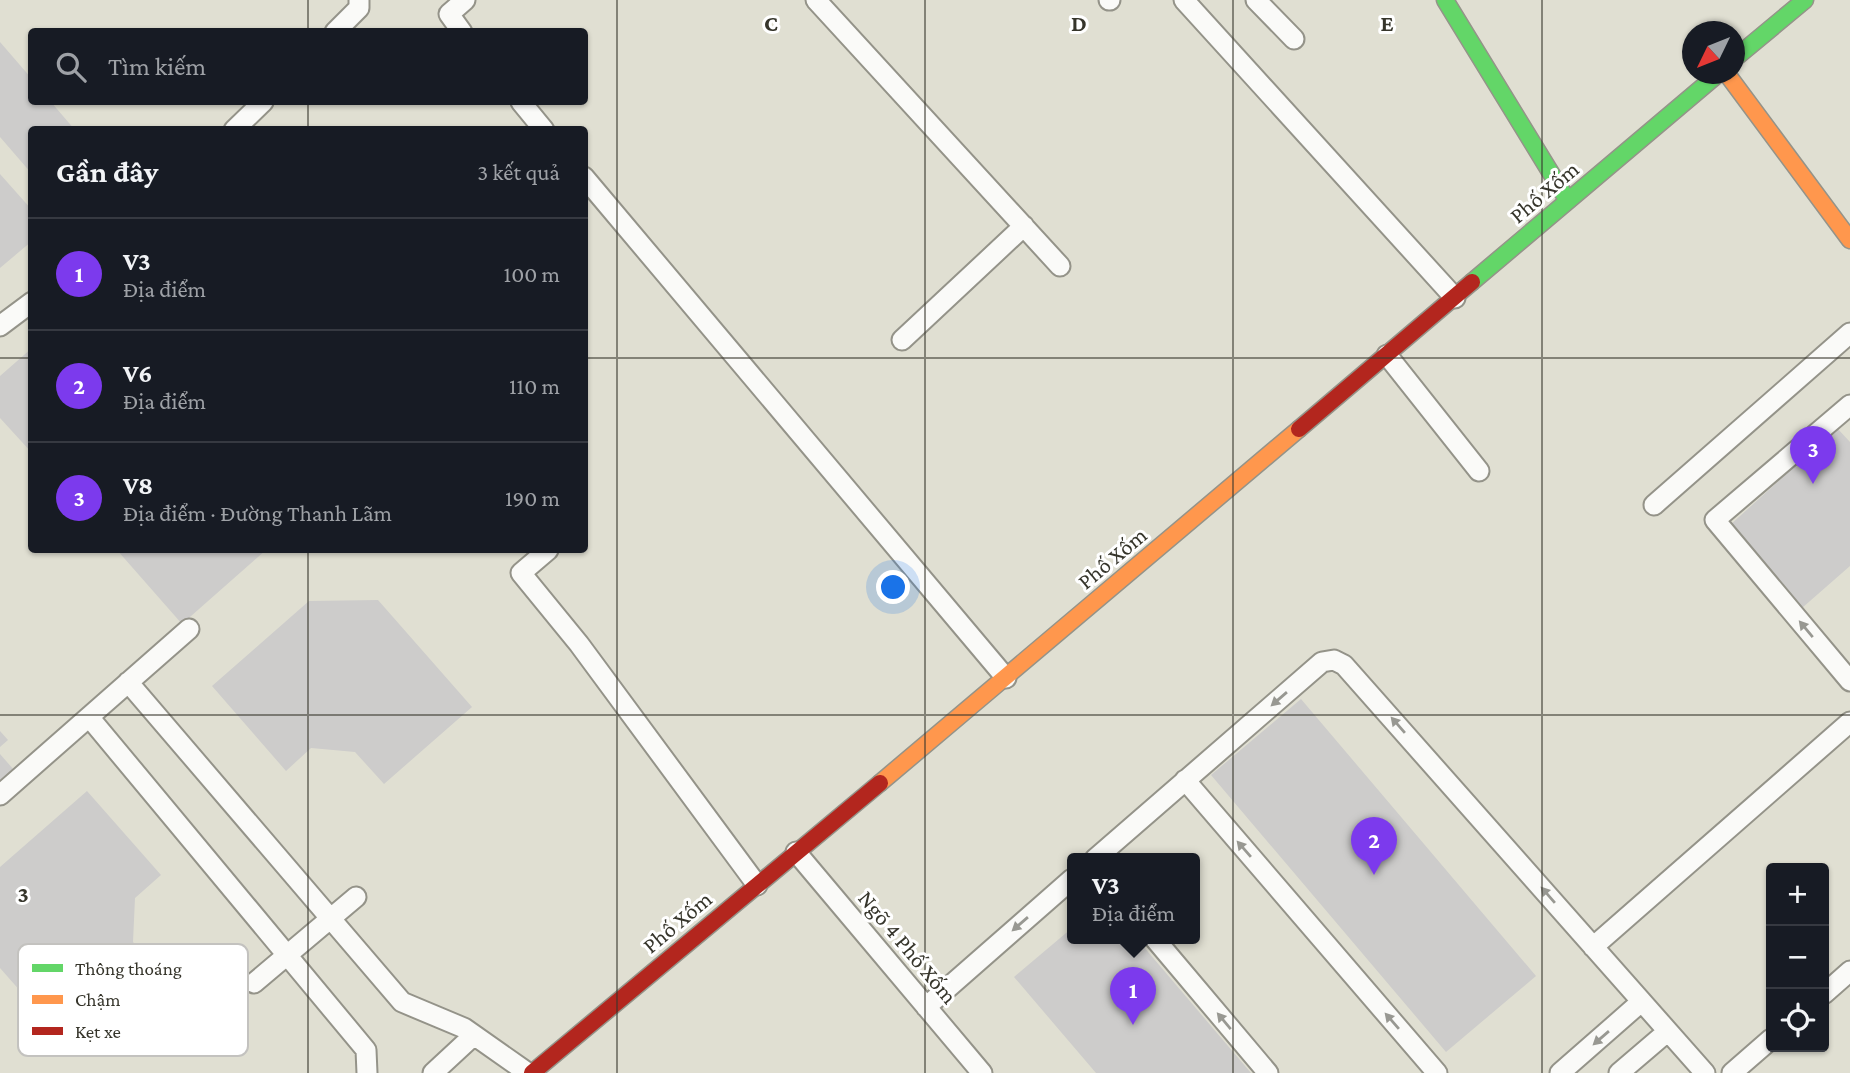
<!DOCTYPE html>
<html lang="vi">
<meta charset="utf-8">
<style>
body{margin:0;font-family:"Crimson Pro",serif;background:#242831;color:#f1f3f6}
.controls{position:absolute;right:21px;bottom:21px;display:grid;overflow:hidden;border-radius:7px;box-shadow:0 2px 5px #0004}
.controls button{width:63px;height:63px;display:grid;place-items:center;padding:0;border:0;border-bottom:2px solid #363941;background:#171b24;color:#f1f3f6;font:35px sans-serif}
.compass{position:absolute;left:1682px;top:21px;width:63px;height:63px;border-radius:50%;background:#171b24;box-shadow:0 2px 5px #0004;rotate:227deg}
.you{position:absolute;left:894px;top:588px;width:24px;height:24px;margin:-18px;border:5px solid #fff;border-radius:50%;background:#1a73e8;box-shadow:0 0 0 10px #1a73e833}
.badge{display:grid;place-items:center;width:46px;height:46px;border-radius:50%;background:#7c3aed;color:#fff;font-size:23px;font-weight:700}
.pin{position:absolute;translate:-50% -58px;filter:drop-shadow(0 2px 4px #0008)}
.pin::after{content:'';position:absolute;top:37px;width:24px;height:21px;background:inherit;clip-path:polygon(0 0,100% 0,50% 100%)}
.popup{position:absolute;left:1067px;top:853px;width:133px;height:91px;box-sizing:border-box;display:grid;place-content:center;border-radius:7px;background:#171b24;filter:drop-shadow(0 2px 5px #0005);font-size:23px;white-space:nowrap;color:#9ea1a6}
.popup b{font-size:26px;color:#f1f3f6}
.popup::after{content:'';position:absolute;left:50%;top:100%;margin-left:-14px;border:14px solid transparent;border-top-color:#171b24}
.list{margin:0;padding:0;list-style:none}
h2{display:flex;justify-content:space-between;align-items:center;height:91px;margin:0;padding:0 28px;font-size:30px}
h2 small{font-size:23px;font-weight:400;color:#9ea1a6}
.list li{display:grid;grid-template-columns:46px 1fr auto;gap:21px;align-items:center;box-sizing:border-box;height:112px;padding:0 28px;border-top:2px solid #363941}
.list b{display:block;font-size:26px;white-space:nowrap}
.list p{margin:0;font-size:23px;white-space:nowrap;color:#9ea1a6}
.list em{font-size:23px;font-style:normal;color:#9ea1a6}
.icon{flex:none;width:38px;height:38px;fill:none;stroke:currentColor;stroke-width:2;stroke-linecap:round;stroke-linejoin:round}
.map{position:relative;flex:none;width:1850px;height:1073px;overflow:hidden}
.search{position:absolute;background:#171b24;box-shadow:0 2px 5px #0004;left:28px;top:28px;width:560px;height:77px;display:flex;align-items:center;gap:18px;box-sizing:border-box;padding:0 24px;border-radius:7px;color:#9ea1a6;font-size:26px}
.panel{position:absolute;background:#171b24;box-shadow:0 2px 5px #0004;left:28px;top:126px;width:560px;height:427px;border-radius:7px}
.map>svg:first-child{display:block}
</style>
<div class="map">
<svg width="1850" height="1073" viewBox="0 0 1850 1073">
<rect width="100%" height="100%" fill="#e0dfd2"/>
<path fill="#cdcccb" d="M 0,42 L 32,79 L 32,102 L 51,102 L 75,130 L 32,130 L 32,174 L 0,137 Z
M 0,174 L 32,210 L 32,241 L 0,268 Z
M 32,348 L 32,453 L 0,418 L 0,376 Z
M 1837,428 L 1850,442 L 1850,566 L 1802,608 L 1729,526 Z
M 117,550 L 266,550 L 182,624 Z
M 378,600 L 472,707 L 384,784 L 355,752 L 311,748 L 286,771 L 212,686 L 309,601 Z
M 1301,699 L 1536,976 L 1446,1052 L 1211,775 Z
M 0,731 L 8,740 L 0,747 Z
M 0,754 L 14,770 L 0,783 Z
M 87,791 L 161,875 L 135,898 L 133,942 L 161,975 L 73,1051 L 0,968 L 0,867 Z
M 1072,928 L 1072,939 L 1137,939 L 1251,1073 L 1096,1073 L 1014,977 Z"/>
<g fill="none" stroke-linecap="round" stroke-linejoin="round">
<defs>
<path id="lane" d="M 816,0 L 1060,266
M 1109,0 L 1110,0
M 1184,0 L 1455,298
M 1256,0 L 1294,39
M 335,32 L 359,8 L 359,0
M 462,32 L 449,14 L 465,0
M 521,102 L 544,130
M 234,130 L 263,102
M 584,177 L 1006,678
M 0,326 L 32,302
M 902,340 L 1024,226
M 1387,355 L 1479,471
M 1850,405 L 1715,520 L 1850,681
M 1654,505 L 1850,333
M 548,550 L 521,573 L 579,644 L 757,885
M 128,682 L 402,1002 L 464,1028 L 528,1073
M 89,717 L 366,1050 L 367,1073
M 1185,780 L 1437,1073
M 0,795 L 189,629
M 796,852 L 982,1073
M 1095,859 L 1322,662 L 1334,660 L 1344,665 L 1705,1073
M 1155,939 L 1268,1073
M 1593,947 L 1850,722
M 254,983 L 356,897
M 1824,994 L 1850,971
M 926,1007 L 1072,879
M 433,1073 L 474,1035
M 1560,1073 L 1641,1002
M 1619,1073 L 1667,1032
M 1732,1073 L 1771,1039"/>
<path id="fast" d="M 1445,0 L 1568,201
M 1734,59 L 1805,0
M 1472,282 L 1718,74"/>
<path id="slow" d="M 1727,74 L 1850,240
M 880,783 L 1299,429"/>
<path id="jam" d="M 1299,429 L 1472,282
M 532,1073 L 880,783"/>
</defs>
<use href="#lane" stroke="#949389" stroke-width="23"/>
<use href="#fast" stroke="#949389" stroke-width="19"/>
<use href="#slow" stroke="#949389" stroke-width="19"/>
<use href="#jam" stroke="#949389" stroke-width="19"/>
<use href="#lane" stroke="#fafaf8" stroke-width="19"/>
<use href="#fast" stroke="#63d668" stroke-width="16"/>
<use href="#slow" stroke="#ff974d" stroke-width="16"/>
<use href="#jam" stroke="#b3261e" stroke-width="16"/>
</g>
<defs><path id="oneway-solid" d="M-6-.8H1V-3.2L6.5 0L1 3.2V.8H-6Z" transform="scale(1.75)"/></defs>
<g fill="#989892">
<use href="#oneway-solid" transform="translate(1806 629) rotate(-130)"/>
<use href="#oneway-solid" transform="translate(1279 699) rotate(139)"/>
<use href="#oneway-solid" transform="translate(1398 725) rotate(-131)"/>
<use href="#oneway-solid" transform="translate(1244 849) rotate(-131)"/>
<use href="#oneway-solid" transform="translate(1548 895) rotate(-131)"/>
<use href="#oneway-solid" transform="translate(1020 924) rotate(139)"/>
<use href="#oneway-solid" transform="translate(1224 1021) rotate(-130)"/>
<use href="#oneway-solid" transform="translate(1392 1021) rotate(-131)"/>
<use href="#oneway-solid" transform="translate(1601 1038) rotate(139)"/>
</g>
<path fill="none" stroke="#36352b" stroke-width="2" stroke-opacity="0.55" d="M 308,0 L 308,32M 617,0 L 617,1073M 925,0 L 925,1073M 1233,0 L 1233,1073M 1542,0 L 1542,1073M 308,102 L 308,130M 0,358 L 32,358M 584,358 L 1850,358M 308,550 L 308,1073M 0,715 L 1850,715"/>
<g text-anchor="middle" stroke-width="6" stroke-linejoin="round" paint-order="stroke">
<g font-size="23" fill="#36352b" stroke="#fff">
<text transform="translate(1544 192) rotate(-40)" y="8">Phố Xốm</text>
<text transform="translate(1112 558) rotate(-40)" y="8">Phố Xốm</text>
<text transform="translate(677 922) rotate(-40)" y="8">Phố Xốm</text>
<text transform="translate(908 947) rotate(50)" y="8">Ngõ 4 Phố Xốm</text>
</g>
</g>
<rect x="18" y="944" width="230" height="112" rx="10" fill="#fff" stroke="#c3c2bf" stroke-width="2"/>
<rect x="32" y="964" width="31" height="8" fill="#63d668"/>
<rect x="32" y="995" width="31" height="9" fill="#ff974d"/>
<rect x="32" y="1027" width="31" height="8" fill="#b3261e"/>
<g font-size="19" fill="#36352b">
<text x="75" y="975">Thông thoáng</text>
<text x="75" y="1006">Chậm</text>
<text x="75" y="1038">Kẹt xe</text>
</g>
<g font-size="23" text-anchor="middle" font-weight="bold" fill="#36352b" stroke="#fff" stroke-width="6" stroke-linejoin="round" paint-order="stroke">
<text x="771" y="31">C</text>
<text x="1079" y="31">D</text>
<text x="1387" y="31">E</text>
<text x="23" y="902">3</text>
</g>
</svg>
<div class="controls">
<button>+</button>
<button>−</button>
<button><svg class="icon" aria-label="locate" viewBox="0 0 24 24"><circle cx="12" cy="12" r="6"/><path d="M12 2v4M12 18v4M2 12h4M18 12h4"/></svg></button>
</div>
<svg class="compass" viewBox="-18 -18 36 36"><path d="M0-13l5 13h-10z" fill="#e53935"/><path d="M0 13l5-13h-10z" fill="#9ea1a6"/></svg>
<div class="you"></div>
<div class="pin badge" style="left:1133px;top:1025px">1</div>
<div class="popup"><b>V3</b>Địa điểm</div>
<div class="pin badge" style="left:1374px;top:875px">2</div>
<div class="pin badge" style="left:1813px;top:484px">3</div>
<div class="search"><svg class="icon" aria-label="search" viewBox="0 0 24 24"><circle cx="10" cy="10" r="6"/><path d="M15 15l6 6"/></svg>Tìm kiếm</div>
<section class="panel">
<h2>Gần đây<small>3 kết quả</small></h2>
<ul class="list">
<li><span class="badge">1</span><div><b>V3</b><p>Địa điểm</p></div><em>100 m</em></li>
<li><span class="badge">2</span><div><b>V6</b><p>Địa điểm</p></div><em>110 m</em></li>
<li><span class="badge">3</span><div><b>V8</b><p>Địa điểm · Đường Thanh Lãm</p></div><em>190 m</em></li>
</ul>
</section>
</div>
